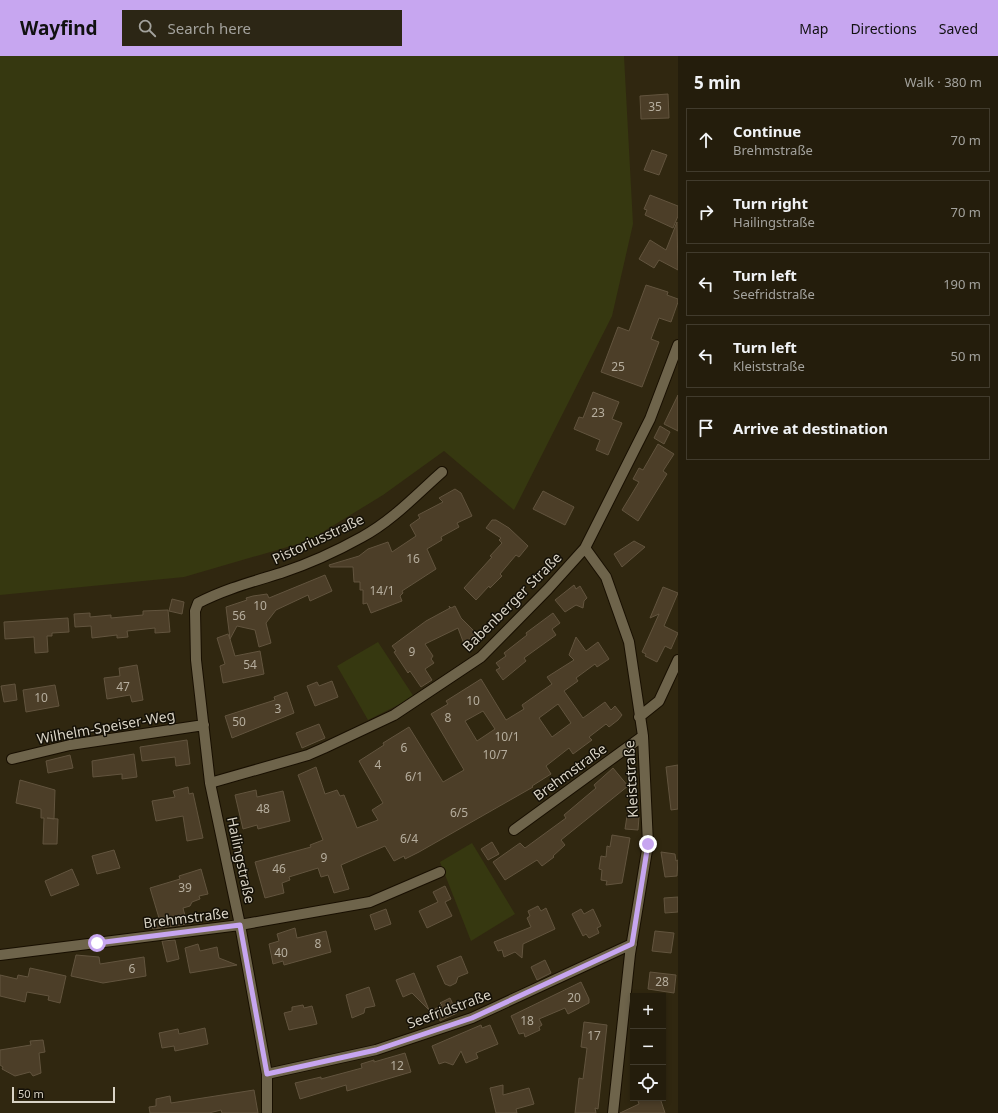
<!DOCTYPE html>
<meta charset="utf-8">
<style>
body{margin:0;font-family:"Noto Sans",sans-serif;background:#2c2615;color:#f1f3f6}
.controls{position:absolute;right:12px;bottom:12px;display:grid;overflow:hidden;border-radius:0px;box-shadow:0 2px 6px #0003}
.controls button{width:36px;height:36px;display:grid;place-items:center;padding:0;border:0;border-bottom:1px solid #413b2d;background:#241d0c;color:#f1f3f6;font:20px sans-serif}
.scale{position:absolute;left:12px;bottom:10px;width:103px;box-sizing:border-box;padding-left:4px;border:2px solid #dad4c6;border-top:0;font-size:11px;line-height:14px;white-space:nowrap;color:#dad4c6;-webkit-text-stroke:3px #141007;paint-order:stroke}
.stop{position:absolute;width:12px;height:12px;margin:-9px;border:3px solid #c7a6f0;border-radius:50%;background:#fff}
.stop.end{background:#c7a6f0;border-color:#fff;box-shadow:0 1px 4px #0008}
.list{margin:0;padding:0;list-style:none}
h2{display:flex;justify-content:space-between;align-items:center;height:52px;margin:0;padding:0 16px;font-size:17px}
h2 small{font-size:13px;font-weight:400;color:#a3a29d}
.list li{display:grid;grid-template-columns:26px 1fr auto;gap:12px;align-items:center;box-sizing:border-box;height:64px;margin:0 8px 8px;padding:0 8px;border:1px solid #413b2d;border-radius:0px}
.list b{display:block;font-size:15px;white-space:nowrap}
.list p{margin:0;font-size:13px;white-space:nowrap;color:#a3a29d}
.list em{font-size:13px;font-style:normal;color:#a3a29d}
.icon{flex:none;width:22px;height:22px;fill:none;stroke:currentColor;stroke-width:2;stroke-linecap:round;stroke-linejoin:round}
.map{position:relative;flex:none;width:678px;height:1057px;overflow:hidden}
header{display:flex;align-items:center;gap:24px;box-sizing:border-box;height:56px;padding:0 20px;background:#c7a6f0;color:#111}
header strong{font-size:19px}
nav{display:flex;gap:22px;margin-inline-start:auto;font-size:14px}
.search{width:280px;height:36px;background:#2c2615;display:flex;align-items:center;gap:10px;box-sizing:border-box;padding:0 14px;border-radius:0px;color:#a3a29d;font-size:15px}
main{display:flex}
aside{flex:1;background:#241d0c}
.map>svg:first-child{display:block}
</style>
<header>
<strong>Wayfind</strong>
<div class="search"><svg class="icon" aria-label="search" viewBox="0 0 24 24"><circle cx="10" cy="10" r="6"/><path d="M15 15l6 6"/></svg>Search here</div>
<nav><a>Map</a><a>Directions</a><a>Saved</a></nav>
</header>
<main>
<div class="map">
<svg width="678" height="1057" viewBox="0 0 678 1057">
<rect width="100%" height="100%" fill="#302710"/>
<path fill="#363810" d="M 0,0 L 624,0 L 633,168 L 612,260 L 514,454 L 444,395 L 383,439 L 308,485 L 184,521 L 0,539 Z
M 378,586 L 414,641 L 368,664 L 337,610 Z
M 472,787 L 515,858 L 471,885 L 440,806 Z"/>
<path fill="#4c3e28" stroke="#62543e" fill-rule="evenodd" d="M 668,38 L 669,62 L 641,63 L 640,40 Z
M 652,94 L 667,99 L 659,119 L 644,114 Z
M 650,139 L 678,150 L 678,160 L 673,172 L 645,159 L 647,154 L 644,153 Z
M 677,166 L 678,214 L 659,204 L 654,212 L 639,203 L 650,184 L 666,194 Z
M 646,229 L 668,236 L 667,239 L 678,243 L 678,246 L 671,266 L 659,262 L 651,283 L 659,286 L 642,331 L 601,316 L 618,271 L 629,275 Z
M 593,336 L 619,346 L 612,363 L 622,367 L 608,399 L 596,394 L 600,384 L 574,373 L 579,361 L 583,362 Z
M 678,339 L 678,375 L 664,368 Z
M 660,370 L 670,376 L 664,388 L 654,382 Z
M 658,388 L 674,398 L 663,415 L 667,418 L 638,465 L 622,454 L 639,426 L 633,423 L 639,412 L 643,414 Z
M 455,433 L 461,437 L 472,460 L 457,467 L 459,471 L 441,481 L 442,484 L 427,493 L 436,513 L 402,535 L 403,537 L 400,540 L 402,545 L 371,557 L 367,547 L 363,548 L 363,534 L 360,534 L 360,526 L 354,526 L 353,511 L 330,511 L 329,509 L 359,500 L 368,493 L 388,486 L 392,496 L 416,480 L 410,469 L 420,462 L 418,459 L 443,446 L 439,442 Z
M 543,435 L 574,451 L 565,469 L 533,453 Z
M 492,464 L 496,464 L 509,472 L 528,490 L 519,501 L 516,499 L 500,518 L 502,520 L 490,532 L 489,530 L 476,544 L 464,532 L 492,501 L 490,500 L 502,487 L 499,484 L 501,482 L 486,472 Z
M 634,485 L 645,491 L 622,511 L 614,498 Z
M 325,519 L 332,535 L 310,545 L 308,539 L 276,554 L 266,567 L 271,587 L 259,591 L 255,574 L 237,570 L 230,583 L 235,600 L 260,595 L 264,618 L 223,627 L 220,610 L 225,608 L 217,582 L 228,578 L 230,583 L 226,551 L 247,544 L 246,542 L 253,540 L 267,538 L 269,542 Z
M 574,529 L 576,533 L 580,530 L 587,542 L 584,545 L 583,552 L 576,549 L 565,556 L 555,544 Z
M 663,531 L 678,537 L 664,570 L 678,577 L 671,593 L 665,590 L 657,606 L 645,600 L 646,598 L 642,596 L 659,558 L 650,562 Z
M 172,543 L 184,546 L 182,558 L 169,555 Z
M 449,550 L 451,552 L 455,550 L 461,562 L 476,577 L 464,588 L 458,572 L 425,588 L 433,600 L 431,603 L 434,607 L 425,613 L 432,624 L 421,631 L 410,615 L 408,617 L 394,596 L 396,595 L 392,590 L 426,565 L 450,552 Z
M 168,554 L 170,576 L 155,577 L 155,572 L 127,575 L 128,581 L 117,582 L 117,579 L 92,582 L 91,570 L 75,571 L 74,558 L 90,557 L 90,561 L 111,559 L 111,562 L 143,559 L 143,555 Z
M 553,557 L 560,567 L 552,573 L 556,579 L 524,602 L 526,605 L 503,624 L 496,614 L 500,612 L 496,607 L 506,600 L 504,597 L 527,579 L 526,577 Z
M 68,562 L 69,576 L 52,577 L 52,580 L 47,580 L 48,596 L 35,597 L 34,581 L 5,583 L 4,566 Z
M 576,581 L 586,595 L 598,586 L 609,603 L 597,611 L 595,608 L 576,622 L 578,625 L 564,635 L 583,662 L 605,646 L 611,654 L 615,650 L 622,659 L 618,664 L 609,671 L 606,668 L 589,681 L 592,684 L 573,698 L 569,692 L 546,710 L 551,718 L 532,730 L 533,731 L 419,796 L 405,803 L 404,800 L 394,805 L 385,790 L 341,809 L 349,833 L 334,837 L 328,819 L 321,821 L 318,812 L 289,821 L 290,824 L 282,827 L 284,837 L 265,842 L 255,806 L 311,791 L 310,789 L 323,784 L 298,719 L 316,711 L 325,738 L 337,734 L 340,740 L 344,739 L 357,772 L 378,764 L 372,754 L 383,747 L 359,705 L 384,689 L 383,687 L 409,671 L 443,726 L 464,714 L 431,658 L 448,648 L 446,645 L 481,623 L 506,664 L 524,653 L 522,649 L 552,628 L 547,621 L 574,604 L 569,599 ZM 558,648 L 571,667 L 552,681 L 539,662 ZM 483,655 L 495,673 L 477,685 L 465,665 Z
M 137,609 L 143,644 L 132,646 L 130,639 L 107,643 L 104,622 L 120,620 L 119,612 Z
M 332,625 L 338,641 L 315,650 L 307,630 L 317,626 L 319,630 Z
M 15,628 L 17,644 L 4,646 L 1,630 Z
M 55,629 L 59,650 L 26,656 L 23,634 Z
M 287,636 L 294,657 L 232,682 L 225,660 L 275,644 L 274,641 Z
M 319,668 L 325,682 L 302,692 L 296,677 Z
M 187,684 L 190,708 L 176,710 L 175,701 L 142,705 L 140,691 Z
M 134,698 L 137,721 L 122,723 L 122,718 L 93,721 L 92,705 Z
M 70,699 L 73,712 L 48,717 L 46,705 Z
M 678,709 L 678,753 L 671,754 L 666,711 Z
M 613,712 L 628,730 L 561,784 L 565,789 L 553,800 L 554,801 L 542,810 L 537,804 L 505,824 L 493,806 L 520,787 L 525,792 L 566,762 L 564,759 L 596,732 L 594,729 Z
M 20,724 L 55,734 L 54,763 L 47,762 L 58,763 L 57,788 L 43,788 L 44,762 L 41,762 L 41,753 L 16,747 Z
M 188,731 L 189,738 L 193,737 L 203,782 L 187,785 L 183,760 L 156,765 L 152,745 L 175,741 L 173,735 Z
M 256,734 L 257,741 L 283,735 L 290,765 L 258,773 L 257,769 L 243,773 L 235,739 Z
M 627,760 L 639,761 L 638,774 L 625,773 Z
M 612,779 L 630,782 L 622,827 L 606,829 L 607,825 L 601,824 L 602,814 L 599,813 L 601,800 L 606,801 L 607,790 L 610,791 Z
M 492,786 L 499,798 L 488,804 L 481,793 Z
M 114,794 L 120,812 L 97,818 L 92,800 Z
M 661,796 L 675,798 L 676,805 L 678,804 L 677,820 L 665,821 Z
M 72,813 L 79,829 L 51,840 L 45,825 Z
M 201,813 L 208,838 L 199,840 L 200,843 L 192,846 L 190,850 L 183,852 L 187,868 L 153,873 L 150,865 L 159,862 L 150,832 L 180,823 L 179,820 Z
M 445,830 L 451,843 L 445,846 L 452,860 L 427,872 L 419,855 L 438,846 L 433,836 Z
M 678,841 L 678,856 L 665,857 L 664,842 Z
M 538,850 L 541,855 L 546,852 L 555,873 L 523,888 L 522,902 L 515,896 L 504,901 L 502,894 L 498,895 L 494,886 L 531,871 L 527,862 L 530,860 L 528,855 Z
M 386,853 L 391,868 L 375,874 L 370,859 Z
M 581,853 L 584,858 L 593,853 L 601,870 L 597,872 L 599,877 L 589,882 L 586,878 L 583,880 L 572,858 Z
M 295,872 L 297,882 L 326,875 L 331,896 L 284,909 L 283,905 L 273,908 L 269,888 L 279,885 L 277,878 Z
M 655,875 L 674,877 L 671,897 L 652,895 Z
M 175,884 L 179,903 L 167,906 L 162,885 Z
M 198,888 L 200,895 L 217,891 L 219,902 L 237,909 L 190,917 L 185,892 Z
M 76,899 L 99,901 L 100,908 L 144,901 L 146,920 L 103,927 L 71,920 Z
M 461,900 L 468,917 L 458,921 L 456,927 L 450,930 L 445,928 L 437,910 Z
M 545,904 L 551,917 L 537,924 L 531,911 Z
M 30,912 L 66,920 L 60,947 L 48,944 L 49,940 L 27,936 L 25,946 L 0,940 L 0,919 L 17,923 L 18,919 L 28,921 Z
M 650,916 L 676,919 L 674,937 L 648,933 Z
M 414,917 L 429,954 L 412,937 L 403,941 L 396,924 Z
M 581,926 L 589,943 L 589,947 L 568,958 L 565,952 L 539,963 L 542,969 L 539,971 L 540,974 L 525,981 L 524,977 L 519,978 L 511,960 Z
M 369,931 L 375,950 L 365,952 L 364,957 L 352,962 L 346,939 Z
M 450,942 L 457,957 L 440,965 L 435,953 L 442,949 L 440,947 Z
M 303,949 L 304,952 L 312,950 L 317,968 L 289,974 L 284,957 L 292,955 L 292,951 Z
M 584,966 L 607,969 L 598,1053 L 595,1052 L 596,1057 L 575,1057 L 579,1022 L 583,1023 L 587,992 L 581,991 Z
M 481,969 L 482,972 L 490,969 L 498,988 L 476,997 L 478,1002 L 466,1007 L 461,995 L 453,1009 L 445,1006 L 439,1008 L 432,990 Z
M 205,972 L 208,988 L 175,995 L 174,990 L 162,992 L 159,977 L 178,973 L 179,978 Z
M 43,984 L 45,996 L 39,997 L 41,1017 L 33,1020 L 30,1016 L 15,1020 L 2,1013 L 3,1011 L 0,1009 L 0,994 L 31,989 L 30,985 Z
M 405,997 L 411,1016 L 347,1035 L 346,1029 L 300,1043 L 295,1027 L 321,1021 L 321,1023 L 362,1012 L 361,1008 L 374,1004 L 374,1006 Z
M 503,1029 L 503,1039 L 529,1032 L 534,1048 L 516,1053 L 517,1057 L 496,1057 L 490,1032 Z
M 254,1034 L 258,1057 L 222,1057 L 221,1054 L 209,1057 L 150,1057 L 149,1051 L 156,1050 L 156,1043 L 170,1040 L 171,1047 Z
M 647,1042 L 660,1042 L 665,1057 L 620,1057 L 639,1048 L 638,1045 Z"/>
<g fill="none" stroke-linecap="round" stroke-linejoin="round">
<defs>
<path id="minor" d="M 585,492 L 606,521 L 629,586 L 643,680 L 648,788 L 630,898 L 613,1057
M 639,661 L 659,645 L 678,604
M 12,703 L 70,689 L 204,669
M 210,727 L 308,699 L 324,692 L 394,659 L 481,601 L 548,533 L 585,492 L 650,363 L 678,289
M 514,774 L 643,680
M 0,899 L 240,869 L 370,846 L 440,816
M 267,1018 L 376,994 L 472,962 L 632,888
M 267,1057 L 267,1018 L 240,869 L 210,727 L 196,604 L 195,555 L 198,547 C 225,533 252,526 281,517 C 308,508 337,495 362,481 C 392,465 417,438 442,416"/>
</defs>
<use href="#minor" stroke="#180f00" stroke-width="12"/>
<use href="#minor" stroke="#6e644b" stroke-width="10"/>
</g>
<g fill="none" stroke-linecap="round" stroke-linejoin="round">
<path stroke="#c7a6f0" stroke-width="5" d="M 97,887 L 240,869 L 267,1018 L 376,994 L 472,962 L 632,888 L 648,788"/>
</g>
<g text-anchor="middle" stroke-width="3" stroke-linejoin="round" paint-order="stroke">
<g font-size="12" fill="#b6ae9e">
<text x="655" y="55">35</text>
<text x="618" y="315">25</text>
<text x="598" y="361">23</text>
<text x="413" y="507">16</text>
<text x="382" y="539">14/1</text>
<text x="260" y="554">10</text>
<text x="239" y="564">56</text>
<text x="412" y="600">9</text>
<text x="250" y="613">54</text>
<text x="123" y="635">47</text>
<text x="41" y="646">10</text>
<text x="473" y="649">10</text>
<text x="278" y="657">3</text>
<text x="448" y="666">8</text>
<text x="239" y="670">50</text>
<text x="507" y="685">10/1</text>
<text x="404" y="696">6</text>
<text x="495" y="703">10/7</text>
<text x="378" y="713">4</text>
<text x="414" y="725">6/1</text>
<text x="263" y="757">48</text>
<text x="459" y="761">6/5</text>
<text x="409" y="787">6/4</text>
<text x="324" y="806">9</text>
<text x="279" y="817">46</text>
<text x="185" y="836">39</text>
<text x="318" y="892">8</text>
<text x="281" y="901">40</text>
<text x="132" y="917">6</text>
<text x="662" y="930">28</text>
<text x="574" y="946">20</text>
<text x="527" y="969">18</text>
<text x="594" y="984">17</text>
<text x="397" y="1014">12</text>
</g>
<g font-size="14" fill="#dad4c6" stroke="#141007">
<text transform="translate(318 483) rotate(-25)" y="5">Pistoriusstraße</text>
<text transform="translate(512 546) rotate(-45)" y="5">Babenberger Straße</text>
<text transform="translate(106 671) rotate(-10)" y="5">Wilhelm-Speiser-Weg</text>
<text transform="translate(570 716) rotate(-36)" y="5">Brehmstraße</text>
<text transform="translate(631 723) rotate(-93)" y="5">Kleiststraße</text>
<text transform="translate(241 804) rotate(78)" y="5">Hailingstraße</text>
<text transform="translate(186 862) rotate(-7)" y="5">Brehmstraße</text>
<text transform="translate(449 953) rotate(-20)" y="5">Seefridstraße</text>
</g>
</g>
</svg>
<div class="controls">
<button>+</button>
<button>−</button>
<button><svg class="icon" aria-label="locate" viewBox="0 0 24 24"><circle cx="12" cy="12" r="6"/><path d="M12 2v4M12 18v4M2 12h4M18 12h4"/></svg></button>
</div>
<div class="scale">50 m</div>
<div class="stop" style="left:97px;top:887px"></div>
<div class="stop end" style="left:648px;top:788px"></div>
</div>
<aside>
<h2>5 min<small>Walk · 380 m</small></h2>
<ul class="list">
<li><svg class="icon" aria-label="ahead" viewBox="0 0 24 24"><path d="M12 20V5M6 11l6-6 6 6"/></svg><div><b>Continue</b><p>Brehmstraße</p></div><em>70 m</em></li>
<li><svg class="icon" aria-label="right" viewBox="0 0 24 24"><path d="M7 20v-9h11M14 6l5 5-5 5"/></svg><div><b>Turn right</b><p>Hailingstraße</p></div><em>70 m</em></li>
<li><svg class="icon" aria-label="left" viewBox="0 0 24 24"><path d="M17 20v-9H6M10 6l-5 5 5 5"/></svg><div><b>Turn left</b><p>Seefridstraße</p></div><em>190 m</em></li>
<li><svg class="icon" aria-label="left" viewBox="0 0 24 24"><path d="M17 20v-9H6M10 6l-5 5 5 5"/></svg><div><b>Turn left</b><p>Kleiststraße</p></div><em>50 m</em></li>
<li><svg class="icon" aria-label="arrive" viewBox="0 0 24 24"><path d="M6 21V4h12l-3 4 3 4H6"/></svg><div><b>Arrive at destination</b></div></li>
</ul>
</aside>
</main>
